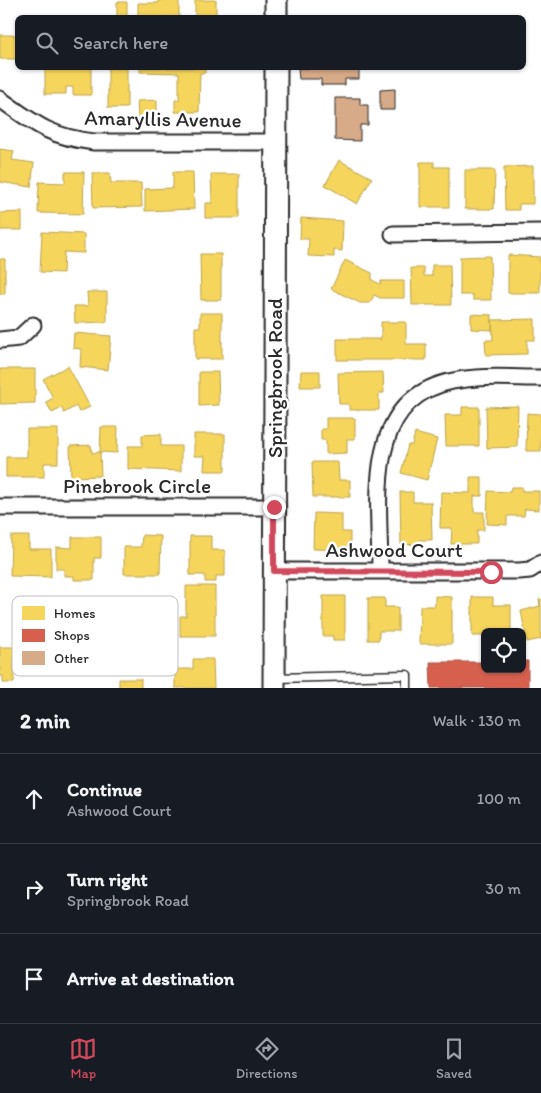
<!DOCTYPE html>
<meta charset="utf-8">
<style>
body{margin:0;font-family:Itim,sans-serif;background:#20242c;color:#f1f3f6}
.controls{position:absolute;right:15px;bottom:15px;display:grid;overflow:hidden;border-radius:8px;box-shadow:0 1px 4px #0004}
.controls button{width:45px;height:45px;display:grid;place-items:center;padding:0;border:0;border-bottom:1px solid #363941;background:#171b24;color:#f1f3f6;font:25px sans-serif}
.stop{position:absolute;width:15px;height:15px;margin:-11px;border:4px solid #d1495b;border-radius:50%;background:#fff}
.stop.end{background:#d1495b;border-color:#fff;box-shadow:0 1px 5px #0008}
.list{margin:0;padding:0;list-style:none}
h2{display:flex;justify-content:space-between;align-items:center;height:65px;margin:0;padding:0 20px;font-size:21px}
h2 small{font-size:16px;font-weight:400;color:#9ea1a6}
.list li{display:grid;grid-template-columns:32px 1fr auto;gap:15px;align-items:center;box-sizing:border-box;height:90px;padding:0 20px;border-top:1px solid #363941}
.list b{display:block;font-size:19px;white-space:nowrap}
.list p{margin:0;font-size:16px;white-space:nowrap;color:#9ea1a6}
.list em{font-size:16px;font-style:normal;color:#9ea1a6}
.icon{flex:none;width:28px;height:28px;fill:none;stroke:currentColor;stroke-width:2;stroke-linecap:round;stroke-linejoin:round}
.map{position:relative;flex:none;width:541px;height:688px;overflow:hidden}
.search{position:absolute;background:#171b24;box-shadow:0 1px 4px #0004;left:15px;right:15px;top:15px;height:55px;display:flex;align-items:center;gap:12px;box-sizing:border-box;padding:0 18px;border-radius:8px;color:#9ea1a6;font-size:19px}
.sheet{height:335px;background:#171b24}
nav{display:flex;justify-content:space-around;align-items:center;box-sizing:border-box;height:70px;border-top:1px solid #363941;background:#171b24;font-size:14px;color:#9ea1a6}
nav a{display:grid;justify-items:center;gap:2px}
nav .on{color:#d1495b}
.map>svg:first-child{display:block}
</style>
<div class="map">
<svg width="541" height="688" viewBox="0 0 541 688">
<rect width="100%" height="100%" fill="#fff"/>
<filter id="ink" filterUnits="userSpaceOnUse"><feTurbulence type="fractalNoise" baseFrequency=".02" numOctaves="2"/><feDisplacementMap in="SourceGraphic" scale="10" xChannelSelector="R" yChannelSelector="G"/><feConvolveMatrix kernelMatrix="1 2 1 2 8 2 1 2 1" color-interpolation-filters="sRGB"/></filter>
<g filter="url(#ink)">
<path fill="#f6d55c" stroke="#b9a24d" d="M 158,0 L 179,0 L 179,18 L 138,18 L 138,3 L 158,3 Z
M 195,0 L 216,0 L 216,18 L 195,18 Z
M 117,2 L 127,2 L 127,18 L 117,18 Z
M 0,35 L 18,35 L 18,59 L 0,59 Z
M 45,68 L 91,68 L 91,95 L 73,95 L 73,87 L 66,87 L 66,94 L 45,94 Z
M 108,68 L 127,68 L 127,108 L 108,108 Z
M 140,68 L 205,68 L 205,73 L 200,73 L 199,112 L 175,112 L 175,100 L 179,100 L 179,73 L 140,72 Z
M 157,100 L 157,118 L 138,119 L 137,101 Z
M 0,149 L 14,151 L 12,160 L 34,163 L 31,187 L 0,182 Z
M 339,160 L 372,178 L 357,204 L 325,185 Z
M 420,162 L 434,162 L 434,167 L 449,167 L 449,207 L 420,207 Z
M 533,166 L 533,204 L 519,204 L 519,210 L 505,210 L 504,167 Z
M 465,170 L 495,170 L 494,209 L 465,209 Z
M 65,172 L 84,172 L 83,214 L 38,213 L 39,182 L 65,183 Z
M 173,172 L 193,172 L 194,209 L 145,211 L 145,189 L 173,188 Z
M 92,173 L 110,173 L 111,183 L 141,183 L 142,207 L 93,208 Z
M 211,174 L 239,174 L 239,218 L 205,218 L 205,203 L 212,203 Z
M 22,212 L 22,230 L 0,230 L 0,213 Z
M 301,218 L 343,221 L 342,251 L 334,250 L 334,257 L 308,256 L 309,239 L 300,239 Z
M 42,232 L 84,234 L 84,253 L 64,252 L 63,273 L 40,272 Z
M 200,254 L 221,254 L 221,300 L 201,300 Z
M 508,255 L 540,257 L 540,293 L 508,293 Z
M 490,256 L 491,300 L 473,300 L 473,295 L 460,295 L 460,257 Z
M 0,259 L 5,259 L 5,294 L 0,294 Z
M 345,260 L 372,273 L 372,280 L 380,284 L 381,281 L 404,281 L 404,298 L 380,298 L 374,295 L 370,303 L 360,303 L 331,289 Z
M 432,265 L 450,265 L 451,305 L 412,305 L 411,268 L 424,268 L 424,276 L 432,276 Z
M 87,292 L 107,292 L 107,322 L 75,323 L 74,306 L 88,306 Z
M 200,313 L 222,313 L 222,359 L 195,359 L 195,327 L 200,327 Z
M 471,314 L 492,315 L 492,330 L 471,329 Z
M 535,319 L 535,340 L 527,340 L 527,354 L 486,355 L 485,340 L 493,340 L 492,320 Z
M 381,322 L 406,322 L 406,344 L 426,344 L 426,360 L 337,360 L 337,339 L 381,339 Z
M 74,333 L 111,336 L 108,370 L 80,367 L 81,349 L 73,348 Z
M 68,366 L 90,407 L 79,412 L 76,406 L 64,413 L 62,408 L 52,413 L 46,402 L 53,398 L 43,379 Z
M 0,369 L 35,369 L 35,403 L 0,404 Z
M 301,371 L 320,371 L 320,387 L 300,387 Z
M 199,372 L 218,372 L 219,405 L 199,406 Z
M 383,372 L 384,393 L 379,393 L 379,410 L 349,410 L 349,404 L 339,404 L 338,373 Z
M 518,406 L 517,447 L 487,448 L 486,407 Z
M 462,407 L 479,407 L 479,446 L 446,446 L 445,415 L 462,415 Z
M 527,413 L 541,414 L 541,451 L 526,451 Z
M 326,418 L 355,418 L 355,439 L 347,439 L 347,453 L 326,454 L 326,440 L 321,440 L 321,429 L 326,429 Z
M 101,427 L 118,427 L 117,453 L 100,452 Z
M 27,429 L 58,429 L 58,463 L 44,463 L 44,477 L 6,477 L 6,457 L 27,457 Z
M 415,433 L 437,439 L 427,480 L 401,473 L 408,445 L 412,445 Z
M 161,434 L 161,446 L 181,446 L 181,471 L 128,469 L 128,446 L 142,446 L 142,435 Z
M 194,434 L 225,434 L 225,471 L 204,471 L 205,456 L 194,456 Z
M 91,445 L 92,453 L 100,452 L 101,476 L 71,477 L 70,446 Z
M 312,462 L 338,462 L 339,480 L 350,480 L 350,497 L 313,497 Z
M 470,477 L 482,477 L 482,496 L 474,496 L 474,512 L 484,512 L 484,530 L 477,530 L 477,544 L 451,544 L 452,528 L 440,528 L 441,492 L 470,493 Z
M 511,487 L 522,487 L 522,491 L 539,491 L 539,510 L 525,509 L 524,516 L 507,516 L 507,525 L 487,524 L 488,491 L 510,492 Z
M 400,492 L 413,492 L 413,502 L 431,502 L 432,540 L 419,540 L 419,544 L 401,545 Z
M 314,513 L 342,514 L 342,532 L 350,532 L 350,550 L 313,549 Z
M 142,535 L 161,536 L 160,574 L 124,574 L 124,547 L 141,547 Z
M 11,536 L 29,536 L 29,549 L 51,549 L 51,577 L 10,576 Z
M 190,536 L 211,536 L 211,550 L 225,550 L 225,576 L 216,576 L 216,582 L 205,582 L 205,575 L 190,575 Z
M 72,537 L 101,537 L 101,558 L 94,558 L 94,580 L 74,580 L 74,576 L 64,576 L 64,569 L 56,569 L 56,547 L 72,548 Z
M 186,586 L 215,586 L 215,636 L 180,636 L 180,616 L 186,616 Z
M 323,596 L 345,596 L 345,640 L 333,640 L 333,636 L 323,636 Z
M 435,596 L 452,597 L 452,644 L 419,644 L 420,606 L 435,606 Z
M 472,597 L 493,597 L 493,605 L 511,605 L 511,632 L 485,632 L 485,636 L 472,636 Z
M 368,598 L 385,598 L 385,607 L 398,607 L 398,631 L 379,631 L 379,640 L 368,640 Z
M 539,599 L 541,599 L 541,639 L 527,642 L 521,611 L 540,606 Z
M 0,647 L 14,647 L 14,683 L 3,683 L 3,676 L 0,676 Z
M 193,659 L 213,659 L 214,688 L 175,688 L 175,669 L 193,669 Z
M 119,679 L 141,679 L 141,688 L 119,688 Z"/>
<path fill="#d6604d" stroke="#a35043" d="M 522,661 L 528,661 L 528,688 L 431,688 L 430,662 L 485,662 L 485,669 L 522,669 Z"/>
<path fill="#d7aa88" stroke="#2b2b2b" d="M 298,68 L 359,68 L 359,79 L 345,79 L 345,85 L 321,85 L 321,79 L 299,79 Z
M 395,89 L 395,110 L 380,110 L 380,90 Z
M 335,98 L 360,98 L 360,105 L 368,105 L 368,125 L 360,125 L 360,141 L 335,140 Z"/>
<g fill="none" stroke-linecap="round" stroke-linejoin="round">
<defs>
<path id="lane" d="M 274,678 L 407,675 L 407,688"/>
<path id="street" d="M 0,99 C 35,124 50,137 94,142 L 276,142
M 393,234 L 541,232
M 0,340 L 19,338 L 33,325
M 0,507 L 274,507
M 380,570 C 380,502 362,399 453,381 C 481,375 513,378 541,378
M 274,571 L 519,571 L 530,570 L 541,563"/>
<path id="secondary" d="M 276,0 L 276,18
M 274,688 L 276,68"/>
</defs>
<use href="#lane" stroke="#2b2b2b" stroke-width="11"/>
<use href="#street" stroke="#2b2b2b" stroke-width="19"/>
<use href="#secondary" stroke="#2b2b2b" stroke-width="25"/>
<use href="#lane" stroke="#fff" stroke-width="8"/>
<use href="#street" stroke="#fff" stroke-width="15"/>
<use href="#secondary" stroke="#fff" stroke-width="21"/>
</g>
</g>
<g fill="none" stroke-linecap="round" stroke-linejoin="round" filter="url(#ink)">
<path stroke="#d1495b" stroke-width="6" d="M 274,507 L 274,571 L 491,572"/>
</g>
<g text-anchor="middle" stroke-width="5" stroke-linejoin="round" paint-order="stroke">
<g font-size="21" fill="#2b2b2b" stroke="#fff">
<text transform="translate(163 119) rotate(1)" y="7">Amaryllis Avenue</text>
<text transform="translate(275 378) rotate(-90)" y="7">Springbrook Road</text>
<text x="137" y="493">Pinebrook Circle</text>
<text x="394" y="557">Ashwood Court</text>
</g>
</g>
<rect x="12" y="596" width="166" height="80" rx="8" fill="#fff" stroke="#bfbfbf" stroke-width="1"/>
<rect x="22" y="606" width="23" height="14" fill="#f6d55c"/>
<rect x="22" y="629" width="23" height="13" fill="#d6604d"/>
<rect x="22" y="651" width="23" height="14" fill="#d7aa88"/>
<g font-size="14" fill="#2b2b2b">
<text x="54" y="618">Homes</text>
<text x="54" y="640">Shops</text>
<text x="54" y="663">Other</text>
</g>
</svg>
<div class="controls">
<button><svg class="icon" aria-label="locate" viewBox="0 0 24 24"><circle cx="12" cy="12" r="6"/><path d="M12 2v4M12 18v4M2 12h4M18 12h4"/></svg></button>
</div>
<div class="stop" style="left:491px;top:572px"></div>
<div class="stop end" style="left:274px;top:507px"></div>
<div class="search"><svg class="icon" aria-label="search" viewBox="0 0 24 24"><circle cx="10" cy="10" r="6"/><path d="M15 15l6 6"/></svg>Search here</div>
</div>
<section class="sheet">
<h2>2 min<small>Walk · 130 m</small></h2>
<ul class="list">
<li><svg class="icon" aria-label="ahead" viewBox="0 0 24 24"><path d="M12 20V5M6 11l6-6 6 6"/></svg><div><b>Continue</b><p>Ashwood Court</p></div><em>100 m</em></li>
<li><svg class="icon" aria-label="right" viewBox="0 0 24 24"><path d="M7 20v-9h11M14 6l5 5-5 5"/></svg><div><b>Turn right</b><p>Springbrook Road</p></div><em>30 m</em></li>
<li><svg class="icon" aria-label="arrive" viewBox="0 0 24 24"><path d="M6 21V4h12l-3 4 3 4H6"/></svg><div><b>Arrive at destination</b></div></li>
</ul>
</section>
<nav>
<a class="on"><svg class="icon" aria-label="map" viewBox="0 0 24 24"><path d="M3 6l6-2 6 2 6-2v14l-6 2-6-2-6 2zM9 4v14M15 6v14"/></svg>Map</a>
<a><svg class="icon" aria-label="directions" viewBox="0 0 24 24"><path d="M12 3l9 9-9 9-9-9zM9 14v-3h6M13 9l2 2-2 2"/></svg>Directions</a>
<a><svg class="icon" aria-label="saved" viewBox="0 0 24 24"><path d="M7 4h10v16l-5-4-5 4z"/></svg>Saved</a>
</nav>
